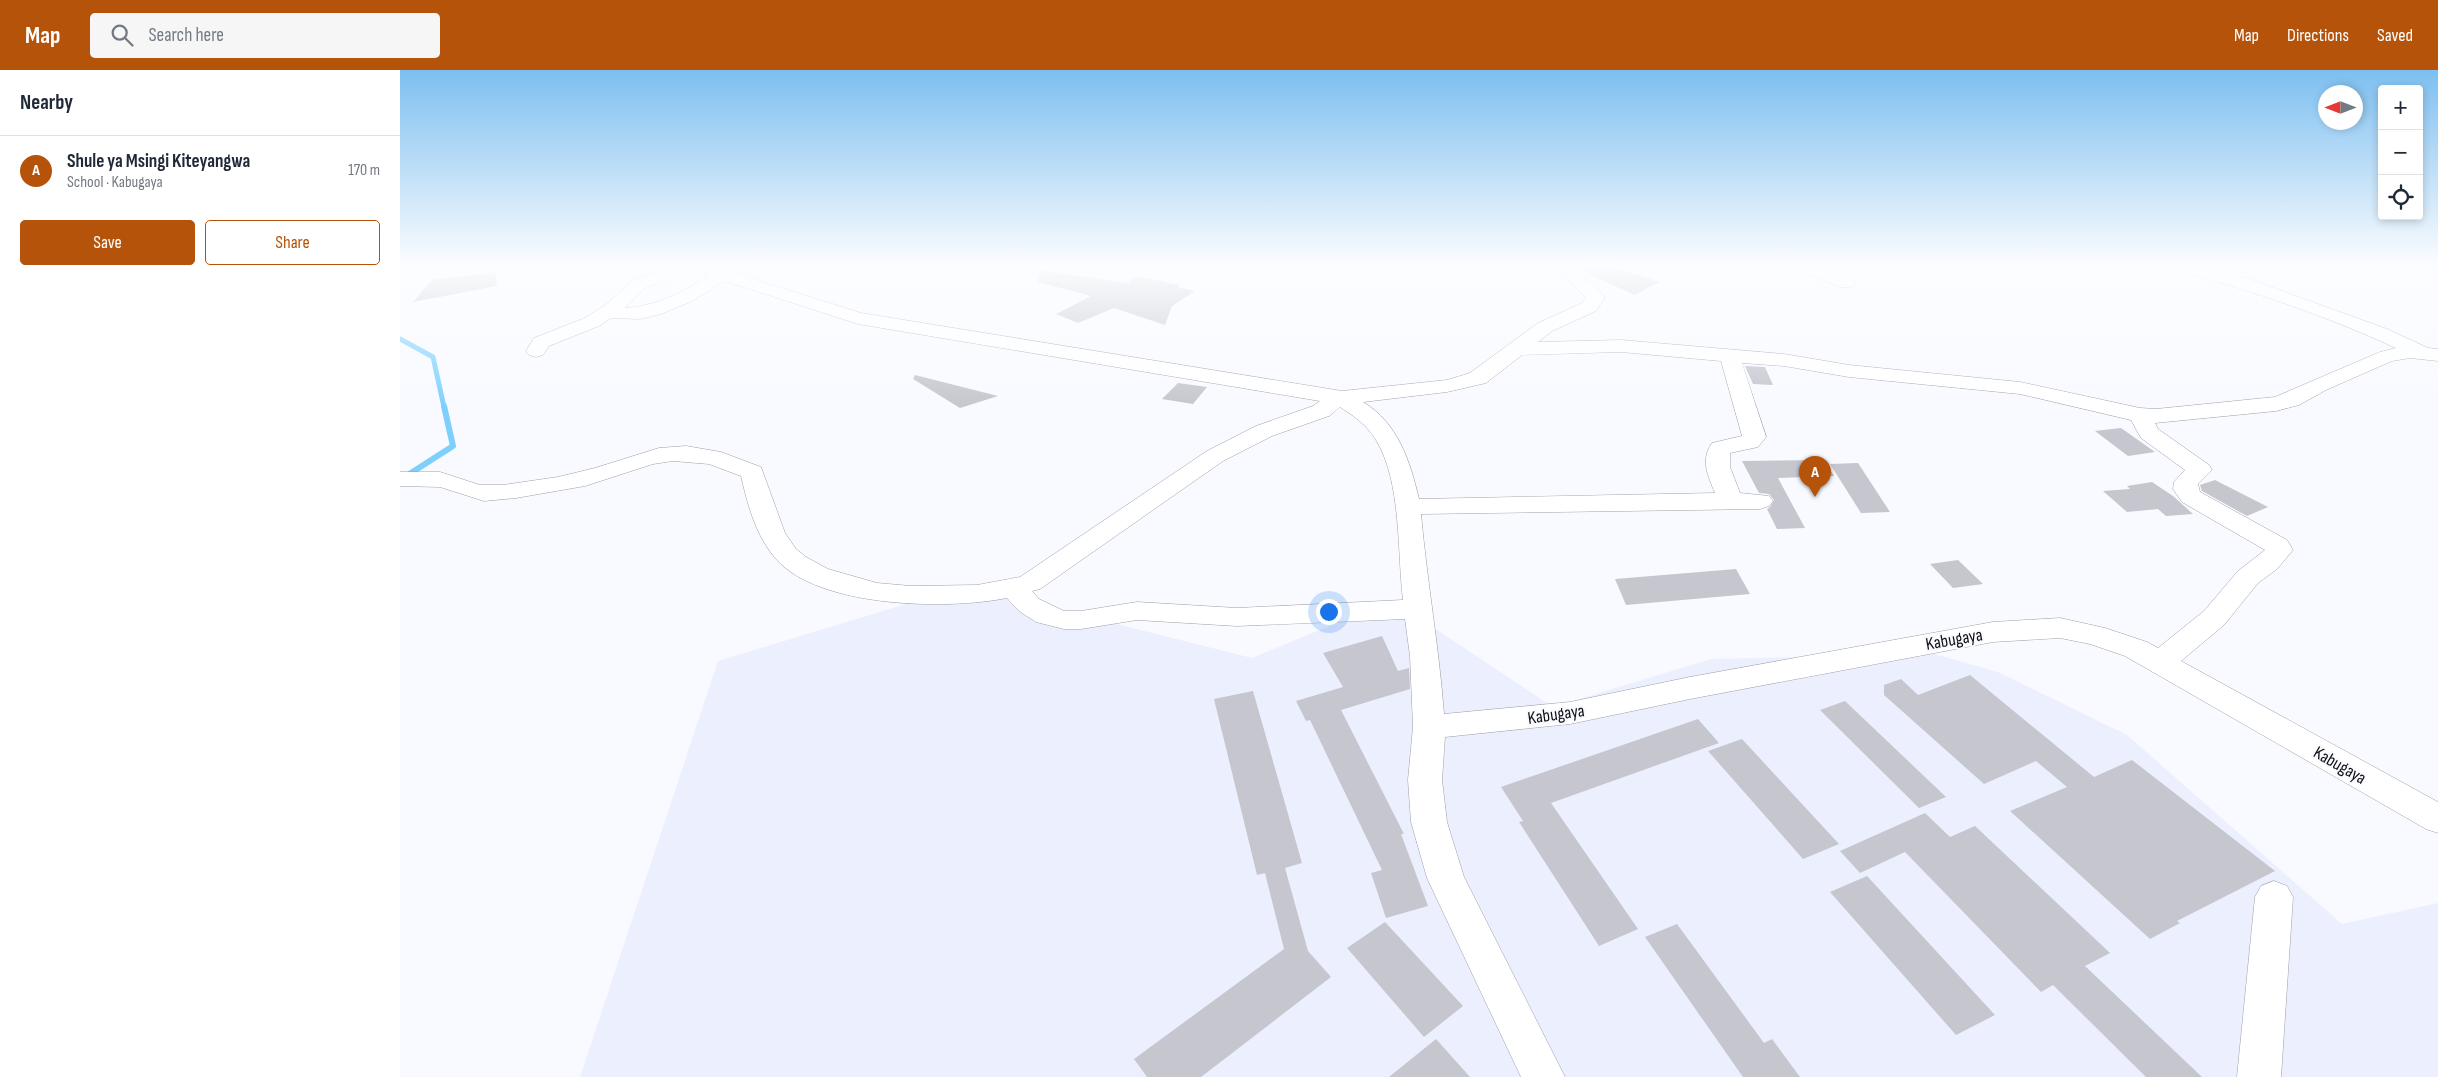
<!DOCTYPE html>
<meta charset="utf-8">
<style>
body{margin:0;font-family:"Sofia Sans Condensed",sans-serif;background:#f6f6f7;color:#1f2937}
.controls{position:absolute;right:15px;top:15px;display:grid;overflow:hidden;border-radius:5px;box-shadow:0 2px 8px #0003}
.controls button{width:45px;height:45px;display:grid;place-items:center;padding:0;border:0;border-bottom:1px solid #e0e1e3;background:#fff;color:#1f2937;font:25px sans-serif}
.compass{position:absolute;left:1918px;top:15px;width:45px;height:45px;border-radius:50%;background:#fff;box-shadow:0 2px 8px #0003;rotate:270deg}
.you{position:absolute;left:928px;top:541px;width:18px;height:18px;margin:-12px;border:4px solid #fff;border-radius:50%;background:#1a73e8;box-shadow:0 0 0 8px #1a73e833}
.badge{display:grid;place-items:center;width:32px;height:32px;border-radius:50%;background:#b45309;color:#fff;font-size:16px;font-weight:700}
.pin{position:absolute;translate:-50% -41px;filter:drop-shadow(0 1px 2px #0008)}
.pin::after{content:'';position:absolute;top:26px;width:18px;height:15px;background:inherit;clip-path:polygon(0 0,100% 0,50% 100%)}
.list{margin:0;padding:0;list-style:none}
h2{display:flex;justify-content:space-between;align-items:center;height:65px;margin:0;padding:0 20px;font-size:21px}
h2 small{font-size:16px;font-weight:400;color:#747a83}
.list li{display:grid;grid-template-columns:32px 1fr auto;gap:15px;align-items:center;box-sizing:border-box;height:70px;padding:0 20px;border-top:1px solid #e0e1e3}
.list b{display:block;font-size:19px;white-space:nowrap}
.list p{margin:0;font-size:16px;white-space:nowrap;color:#747a83}
.list em{font-size:16px;font-style:normal;color:#747a83}
.actions{display:flex;gap:10px;padding:15px 20px}
.actions a{flex:1;padding:11px 0;border:1px solid #b45309;border-radius:5px;text-align:center;font-size:18px;color:#b45309}
.actions .main{background:#b45309;color:#fff}
.icon{flex:none;width:28px;height:28px;fill:none;stroke:currentColor;stroke-width:2;stroke-linecap:round;stroke-linejoin:round}
.map{position:relative;flex:none;width:2038px;height:1007px;overflow:hidden}
header{display:flex;align-items:center;gap:30px;box-sizing:border-box;height:70px;padding:0 25px;background:#b45309;color:#fff}
header strong{font-size:24px}
nav{display:flex;gap:28px;margin-inline-start:auto;font-size:18px}
.search{width:350px;height:45px;background:#f6f6f7;display:flex;align-items:center;gap:12px;box-sizing:border-box;padding:0 18px;border-radius:5px;color:#747a83;font-size:19px}
main{display:flex}
aside{flex:1;background:#fff}
.map>svg:first-child{display:block}
</style>
<header>
<strong>Map</strong>
<div class="search"><svg class="icon" aria-label="search" viewBox="0 0 24 24"><circle cx="10" cy="10" r="6"/><path d="M15 15l6 6"/></svg>Search here</div>
<nav><a>Map</a><a>Directions</a><a>Saved</a></nav>
</header>
<main>
<aside>
<h2>Nearby<small></small></h2>
<ul class="list">
<li><span class="badge">A</span><div><b>Shule ya Msingi Kiteyangwa</b><p>School · Kabugaya</p></div><em>170 m</em></li>
</ul>
<div class="actions"><a class="main">Save</a><a>Share</a></div>
</aside>
<div class="map">
<svg width="2038" height="1007" viewBox="0 0 2038 1007">
<rect width="100%" height="100%" fill="#f9faff"/>
<path fill="#eceffe" d="M 565,516 L 852,588 L 992,530 L 1153,637 L 1311,589 L 1534,584 L 1598,602 L 1727,665 L 1942,854 L 2038,833 L 2038,1007 L 180,1007 L 318,591 Z"/>
<g fill="none" stroke-linecap="round" stroke-linejoin="round">
<path stroke="#7ed0fc" stroke-width="5" d="M 0,269 L 33,287 L 44,337"/>
<path stroke="#7ed0fc" stroke-width="6" d="M 0,410 L 53,376 L 44,336"/>
</g>
<path fill="#c5c6ce" d="M 1181,196 L 1210,196 L 1260,212 L 1234,225 L 1181,200 Z
M 640,200 L 728,213 L 736,206 L 780,215 L 777,217 L 795,221 L 772,236 L 765,255 L 714,238 L 678,253 L 656,244 L 691,226 L 638,212 Z
M 95,203 L 97,216 L 13,232 L 33,209 Z
M 1345,296 L 1365,297 L 1373,315 L 1353,314 Z
M 515,305 L 598,326 L 560,338 L 513,309 Z
M 778,313 L 807,317 L 793,334 L 762,329 Z
M 1721,358 L 1755,382 L 1728,386 L 1695,361 Z
M 1424,390 L 1434,406 L 1378,408 L 1405,458 L 1377,459 L 1367,439 L 1370,437 L 1374,430 L 1369,424 L 1359,423 L 1342,391 Z
M 1458,393 L 1490,442 L 1461,443 L 1430,394 Z
M 1815,410 L 1868,437 L 1847,446 L 1802,421 L 1800,415 Z
M 1752,412 L 1773,426 L 1793,444 L 1766,446 L 1758,439 L 1727,442 L 1703,421 L 1730,419 L 1727,416 Z
M 1558,490 L 1583,514 L 1553,518 L 1530,494 Z
M 1336,499 L 1350,524 L 1226,535 L 1215,509 Z
M 982,566 L 998,601 L 1009,598 L 1010,619 L 941,640 L 1004,764 L 1001,764 L 1028,836 L 986,848 L 971,803 L 982,800 L 910,650 L 906,651 L 896,631 L 943,617 L 923,583 Z
M 1570,605 L 1694,707 L 1732,690 L 1875,801 L 1777,851 L 1780,853 L 1750,869 L 1610,741 L 1667,717 L 1636,691 L 1584,714 L 1484,625 L 1484,615 L 1501,609 L 1518,625 Z
M 853,621 L 902,793 L 885,798 L 908,881 L 931,907 L 801,1007 L 747,1007 L 734,989 L 884,879 L 865,803 L 857,805 L 814,629 Z
M 1445,631 L 1546,727 L 1519,738 L 1420,640 Z
M 1298,649 L 1319,673 L 1151,733 L 1238,859 L 1199,876 L 1119,752 L 1123,751 L 1101,717 Z
M 1342,669 L 1439,774 L 1403,789 L 1308,681 Z
M 1525,743 L 1550,767 L 1575,756 L 1710,883 L 1685,896 L 1802,1007 L 1746,1007 L 1653,915 L 1641,922 L 1505,782 L 1460,803 L 1440,781 Z
M 1467,806 L 1595,945 L 1556,965 L 1430,822 Z
M 985,852 L 1063,936 L 1024,967 L 947,878 Z
M 1277,854 L 1364,973 L 1372,969 L 1400,1007 L 1343,1007 L 1245,867 Z
M 1036,969 L 1070,1007 L 989,1007 Z"/>
<g fill="none" stroke-linecap="round" stroke-linejoin="round">
<defs>
<path id="minor" d="M 272,196 L 321,196 L 353,209 L 461,243 L 942,321 L 1047,310 L 1070,303 L 1138,253 L 1182,233 L 1186,228 L 1164,206 L 1161,196 L 1179,196 L 1179,201 L 1205,227 L 1196,241 L 1152,261 L 1138,272 L 1221,270 L 1384,284 L 1449,295 L 1620,312 L 1740,338 L 1756,339 L 1875,327 L 1980,282 L 1996,278 C 1927,246 1852,221 1779,200 L 1776,196 L 1805,196 L 1849,209 L 1987,259 L 2028,278 L 2038,279 L 2038,291 L 2010,288 L 1992,291 L 1926,320 L 1899,335 L 1876,341 L 1755,353 L 1758,359 L 1809,395 L 1812,400 L 1798,414 L 1800,422 L 1887,470 L 1893,480 L 1877,499 L 1858,513 L 1824,555 L 1781,591 L 2038,732 L 2038,763 L 2026,759 L 1725,586 L 1690,574 L 1660,568 L 1593,572 L 1290,629 L 1170,654 L 1045,667 L 1042,710 L 1047,752 L 1064,807 L 1165,1007 L 1121,1007 L 1027,808 L 1011,752 L 1008,710 L 1013,657 L 1010,586 L 1005,549 L 837,556 L 737,550 L 681,559 L 664,559 L 636,552 L 619,541 L 607,528 C 548,540 419,538 376,489 C 356,466 348,436 341,406 L 309,394 L 273,391 L 253,394 L 185,416 L 116,428 L 84,431 L 40,417 L 0,416 L 0,402 L 40,402 L 80,415 L 103,415 L 158,407 L 195,398 L 259,378 L 286,376 L 321,382 L 361,397 L 385,463 L 396,479 L 406,487 L 428,499 L 477,513 L 511,516 L 577,515 L 620,507 L 807,381 L 856,356 L 913,336 L 920,331 L 458,254 L 325,211 L 290,232 L 261,244 L 240,249 L 211,248 L 199,256 L 149,276 L 143,285 L 136,287 L 129,285 L 126,281 L 134,268 L 185,248 L 208,233 L 233,210 ZM 297,199 L 310,205 C 283,222 257,236 225,238 L 245,218 ZM 1221,282 L 1321,291 L 1342,366 L 1312,373 C 1300,390 1308,406 1315,423 L 1019,429 C 1010,391 998,353 963,332 L 1047,322 L 1086,313 L 1122,285 ZM 1342,293 L 1384,296 L 1449,307 L 1620,324 L 1731,350 L 1741,368 L 1785,400 L 1774,412 L 1773,419 L 1782,432 L 1865,480 L 1838,501 L 1804,541 L 1758,578 L 1747,572 L 1705,558 L 1660,548 L 1593,552 L 1290,607 L 1170,632 L 1044,644 C 1039,577 1027,511 1021,444 L 1360,439 L 1369,436 L 1373,431 L 1369,426 L 1340,423 L 1330,397 L 1330,383 L 1358,377 L 1366,367 ZM 940,337 C 954,346 967,355 976,370 C 1002,413 997,482 1003,530 L 837,538 L 737,532 L 681,541 L 664,541 L 639,529 L 632,521 L 640,519 L 823,391 L 872,366 L 929,346 Z
M 1395,196 L 1421,196 L 1452,209 L 1455,213 L 1452,217 L 1440,217 L 1398,200 Z
M 1874,811 L 1887,816 L 1893,827 L 1881,1007 L 1837,1007 L 1855,827 L 1861,816 Z"/>
</defs>
<use href="#minor" stroke="#9e9fa7" stroke-width="1"/>
<use href="#minor" fill="#fff" fill-rule="evenodd"/>
</g>
<linearGradient id="sky" x2="0" y2="1"><stop stop-color="#7dbff0"/><stop offset="0.58" stop-color="#fcfdff"/><stop offset="1" stop-color="#fcfdff" stop-opacity="0"/></linearGradient>
<rect width="2038" height="337" fill="url(#sky)"/>
<g text-anchor="middle" stroke-width="4.5" stroke-linejoin="round" paint-order="stroke">
<g font-size="18" fill="#101013" stroke="#f9faff">
<text transform="translate(1554 569) rotate(-10)" y="6">Kabugaya</text>
<text transform="translate(1156 644) rotate(-8)" y="6">Kabugaya</text>
<text transform="translate(1940 695) rotate(30)" y="6">Kabugaya</text>
</g>
</g>
</svg>
<div class="controls">
<button>+</button>
<button>−</button>
<button><svg class="icon" aria-label="locate" viewBox="0 0 24 24"><circle cx="12" cy="12" r="6"/><path d="M12 2v4M12 18v4M2 12h4M18 12h4"/></svg></button>
</div>
<svg class="compass" viewBox="-18 -18 36 36"><path d="M0-13l5 13h-10z" fill="#e53935"/><path d="M0 13l5-13h-10z" fill="#747a83"/></svg>
<div class="you"></div>
<div class="pin badge" style="left:1415px;top:427px">A</div>
</div>
</main>
